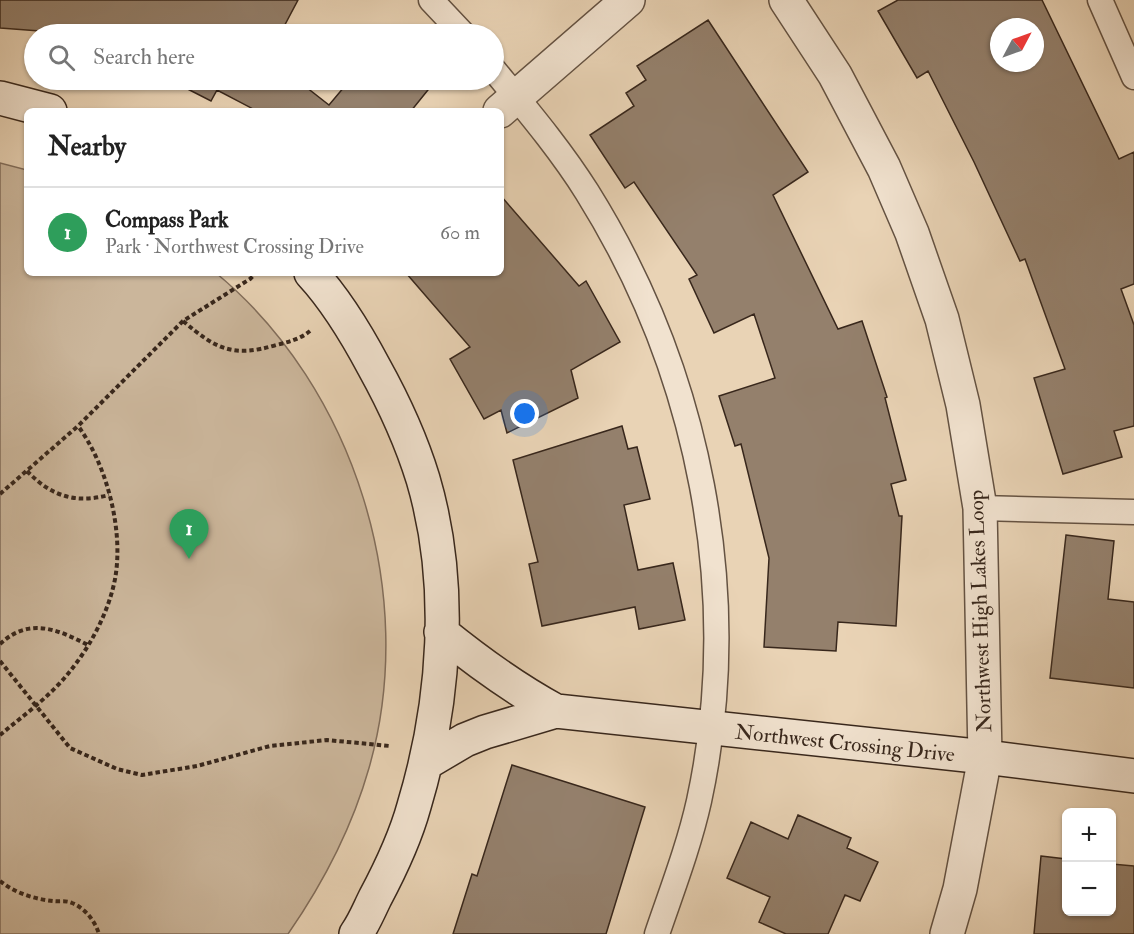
<!DOCTYPE html>
<meta charset="utf-8">
<style>
body{margin:0;font-family:"IM FELL Double Pica",serif;background:#f6f6f6;color:#222}
.controls{position:absolute;right:18px;bottom:18px;display:grid;overflow:hidden;border-radius:9px;box-shadow:0 2px 4px #0004}
.controls button{width:54px;height:54px;display:grid;place-items:center;padding:0;border:0;border-bottom:2px solid #e0e0e0;background:#fff;color:#222;font:30px sans-serif}
.compass{position:absolute;left:990px;top:18px;width:54px;height:54px;border-radius:50%;background:#fff;box-shadow:0 2px 4px #0004;rotate:49deg}
.you{position:absolute;left:525px;top:414px;width:21px;height:21px;margin:-15px;border:4px solid #fff;border-radius:50%;background:#1a73e8;box-shadow:0 0 0 9px #1a73e833}
.badge{display:grid;place-items:center;width:39px;height:39px;border-radius:50%;background:#111827;color:#fff;font-size:20px;font-weight:700}
.pin{position:absolute;translate:-50% -50px;filter:drop-shadow(0 2px 3px #0008)}
.pin::after{content:'';position:absolute;top:32px;width:21px;height:18px;background:inherit;clip-path:polygon(0 0,100% 0,50% 100%)}
.list{margin:0;padding:0;list-style:none}
h2{display:flex;justify-content:space-between;align-items:center;height:78px;margin:0;padding:0 24px;font-size:26px}
h2 small{font-size:20px;font-weight:400;color:#767676}
.list li{display:grid;grid-template-columns:39px 1fr auto;gap:18px;align-items:center;box-sizing:border-box;height:90px;padding:0 24px;border-top:2px solid #e0e0e0}
.list b{display:block;font-size:22px;white-space:nowrap}
.list p{margin:0;font-size:20px;white-space:nowrap;color:#767676}
.list em{font-size:20px;font-style:normal;color:#767676}
.icon{flex:none;width:33px;height:33px;fill:none;stroke:currentColor;stroke-width:2;stroke-linecap:round;stroke-linejoin:round}
.map{position:relative;flex:none;width:1134px;height:934px;overflow:hidden}
.search{position:absolute;background:#fff;box-shadow:0 2px 4px #0004;left:24px;top:24px;width:480px;height:66px;display:flex;align-items:center;gap:15px;box-sizing:border-box;padding:0 21px;border-radius:33px;color:#767676;font-size:22px}
.panel{position:absolute;background:#fff;box-shadow:0 2px 4px #0004;left:24px;top:108px;width:480px;height:168px;border-radius:9px}
.map>svg:first-child{display:block}
</style>
<div class="map">
<svg width="1134" height="934" viewBox="0 0 1134 934">
<rect width="100%" height="100%" fill="#e9d3b5"/>
<filter id="stains"><feTurbulence type="fractalNoise" baseFrequency=".00333" numOctaves="4"/><feColorMatrix values="0 0 0 0 .2 0 0 0 0 .09 0 0 0 0 .02 0 0 0 .5 -.17"/></filter>
<radialGradient id="worn" r=".72"><stop offset=".6" stop-color="#630" stop-opacity="0"/><stop offset="1" stop-color="#630" stop-opacity=".3"/></radialGradient>
<path fill="#cbb69b" stroke="#826e5c" stroke-width="1.5" d="M 0,163 L 27,170 L 27,273 L 216,273 C 355,388 419,594 369,768 C 352,828 324,882 288,934 L 0,934 Z"/>
<path fill="#94806c" stroke="#38271c" stroke-width="1.5" fill-rule="evenodd" d="M 0,0 L 298,0 L 280,34 L 80,34 L 0,28 Z
M 898,0 L 1042,0 L 1119,159 L 1134,152 L 1134,284 L 1121,289 L 1134,325 L 1134,426 L 1114,431 L 1122,457 L 1063,474 L 1034,378 L 1065,369 L 1025,259 L 1020,261 L 974,162 L 928,71 L 917,78 L 878,11 ZM 999,27 L 1035,27 L 1035,63 L 999,63 Z
M 708,20 L 808,172 L 773,195 L 838,329 L 862,321 L 887,397 L 885,398 L 906,480 L 891,484 L 899,516 L 902,516 L 896,626 L 838,622 L 836,651 L 764,647 L 769,558 L 741,444 L 735,446 L 719,396 L 775,378 L 754,314 L 714,333 L 689,279 L 697,275 L 634,182 L 625,188 L 590,135 L 634,106 L 626,93 L 646,80 L 637,66 Z
M 170,80 L 297,80 L 329,105 L 350,80 L 436,80 L 411,111 L 257,111 L 217,90 L 211,101 Z
M 501,196 L 579,286 L 586,281 L 620,342 L 571,370 L 578,398 L 507,433 L 501,410 L 484,419 L 450,359 L 470,347 L 406,273 L 501,273 Z
M 622,426 L 628,449 L 637,447 L 650,499 L 624,505 L 638,570 L 673,563 L 685,620 L 639,629 L 635,607 L 542,626 L 529,564 L 538,562 L 513,460 Z
M 1066,535 L 1114,541 L 1108,599 L 1134,602 L 1134,688 L 1050,678 Z
M 512,765 L 645,807 L 606,934 L 453,934 L 472,874 L 477,876 Z
M 798,815 L 851,838 L 847,848 L 878,862 L 860,901 L 845,895 L 828,934 L 786,934 L 759,922 L 770,897 L 727,878 L 751,822 L 788,839 Z
M 1041,856 L 1066,859 L 1066,912 L 1112,912 L 1112,864 L 1134,866 L 1134,934 L 1034,934 Z"/>
<g fill="none" stroke-linecap="round" stroke-linejoin="round">
<defs>
<path id="lane" d="M 431,0 L 463,34
M 1100,0 L 1134,77
M 494,70 C 526,109 560,149 587,192 C 699,371 744,593 699,801 C 689,846 672,890 657,934
M 980,508 L 1134,512"/>
<path id="street" d="M 786,0 L 835,75 L 884,168 L 912,233 L 942,319 L 963,405 L 980,508 L 985,757 L 960,889 L 947,934
M 500,111 L 628,0"/>
<path id="secondary" d="M 0,98 L 50,111
M 311,273 C 336,300 357,335 374,367 C 394,403 411,440 423,479 C 454,584 445,703 414,806 C 405,839 391,868 375,898 C 369,910 364,923 356,934
M 441,632 C 478,662 515,689 556,711
M 426,763 L 465,740 L 485,732 L 556,711 L 985,757 L 1134,776"/>
</defs>
<use href="#lane" stroke="#645242" stroke-width="27"/>
<use href="#street" stroke="#645242" stroke-width="36"/>
<use href="#secondary" stroke="#38271c" stroke-width="36"/>
<path stroke="#38271c" stroke-width="4" stroke-dasharray="4.5 3" stroke-linecap="butt" d="M 183,321 C 216,349 233,358 276,345 C 289,342 300,339 310,331
M 27,471 C 51,496 75,504 109,495
M 0,494 L 78,426 L 183,321 L 250,279 L 256,273
M 0,644 C 29,617 57,629 88,645
M 0,661 L 70,748 L 117,769 L 142,775 L 197,766 L 270,746 L 327,740 L 390,746
M 0,735 C 24,715 52,695 71,670 C 91,645 109,611 115,579 C 124,531 107,465 78,426
M 0,881 C 15,893 34,899 53,901 C 59,902 66,900 72,903 C 85,908 95,921 99,934"/>
<use href="#lane" stroke="#f1e2cf" stroke-width="24"/>
<use href="#street" stroke="#f1e2cf" stroke-width="33"/>
<use href="#secondary" stroke="#f1e2cf" stroke-width="33"/>
</g>
<g text-anchor="middle" stroke-width="4.5" stroke-linejoin="round" paint-order="stroke">
<g font-size="21" fill="#38271c" stroke="#f1e2cf">
<text transform="translate(980 611) rotate(-92)" y="7">Northwest High Lakes Loop</text>
<text transform="translate(845 743) rotate(6)" y="7">Northwest Crossing Drive</text>
</g>
</g>
<rect width="100%" height="100%" filter="url(#stains)"/>
<rect width="100%" height="100%" fill="url(#worn)"/>
</svg>
<div class="controls">
<button>+</button>
<button>−</button>
</div>
<svg class="compass" viewBox="-18 -18 36 36"><path d="M0-13l5 13h-10z" fill="#e53935"/><path d="M0 13l5-13h-10z" fill="#767676"/></svg>
<div class="you"></div>
<div class="pin badge" style="left:189px;top:559px;background:#2e9e5b">1</div>
<div class="search"><svg class="icon" aria-label="search" viewBox="0 0 24 24"><circle cx="10" cy="10" r="6"/><path d="M15 15l6 6"/></svg>Search here</div>
<section class="panel">
<h2>Nearby<small></small></h2>
<ul class="list">
<li><span class="badge" style="background:#2e9e5b">1</span><div><b>Compass Park</b><p>Park · Northwest Crossing Drive</p></div><em>60 m</em></li>
</ul>
</section>
</div>
